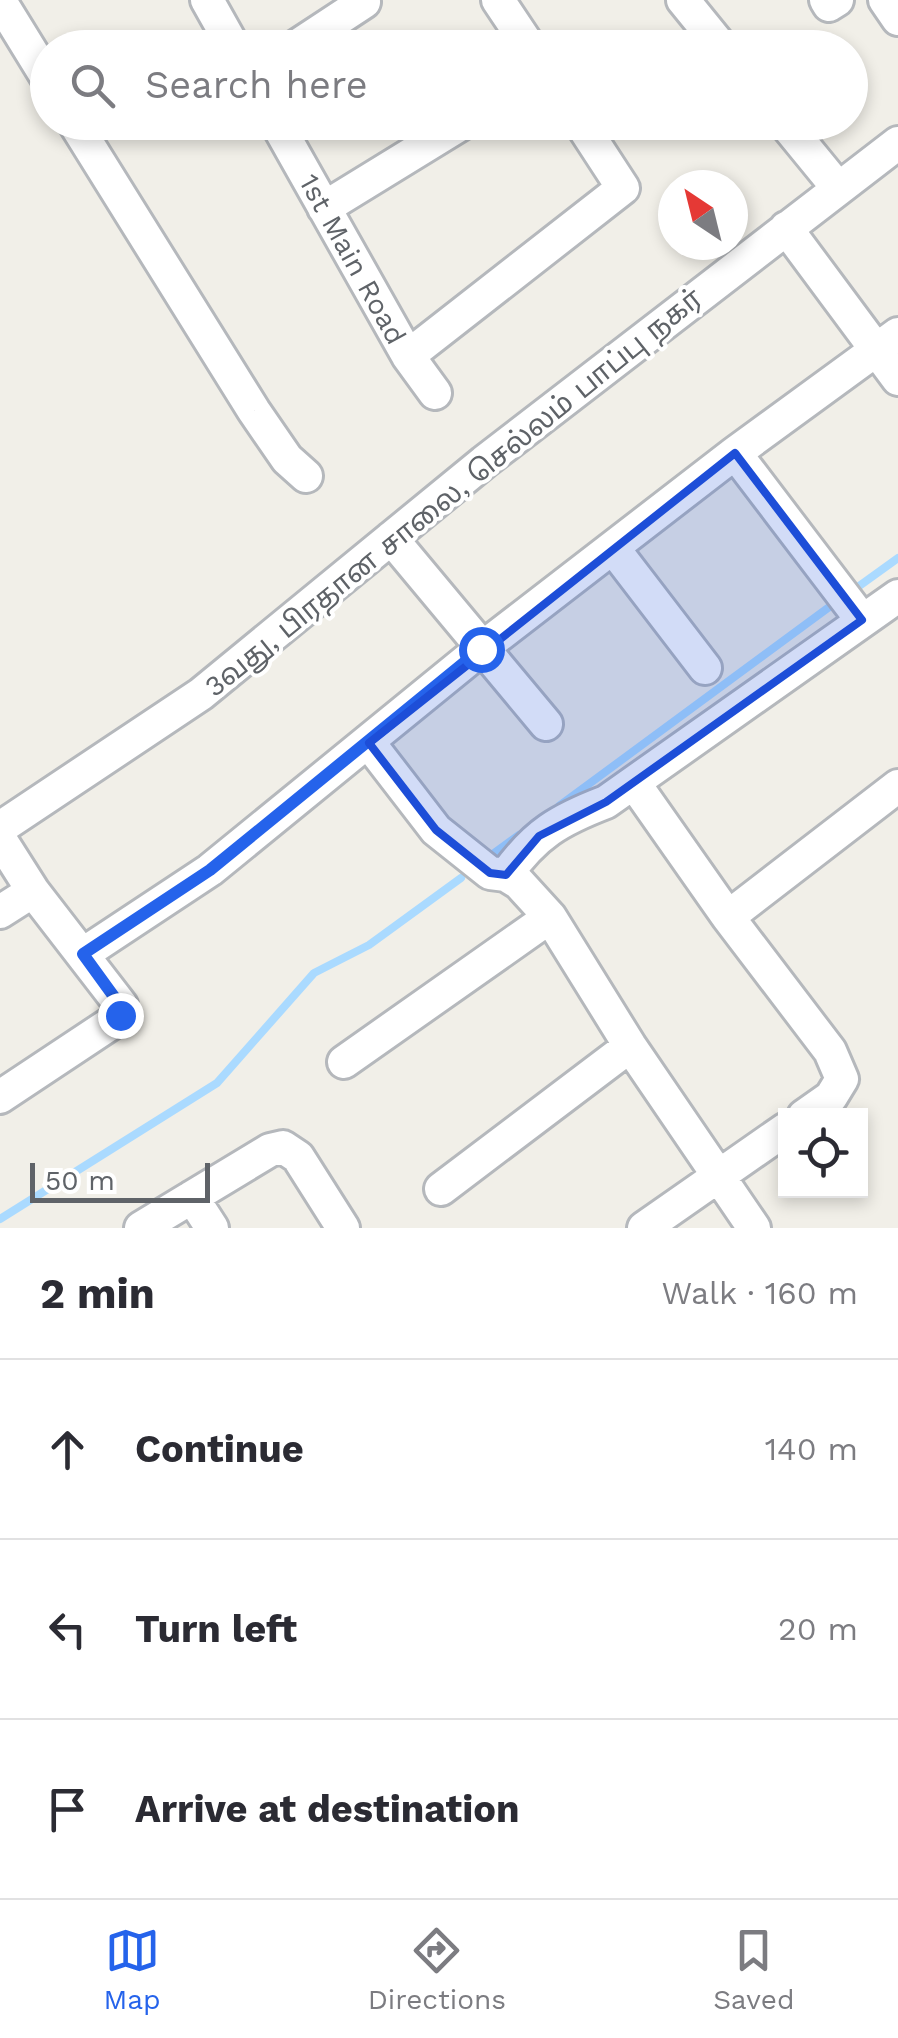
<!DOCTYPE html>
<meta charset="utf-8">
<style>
body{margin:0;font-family:"Work Sans","Noto Sans Tamil",sans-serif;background:#f2f2f3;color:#2b2b33}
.controls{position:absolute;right:30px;bottom:30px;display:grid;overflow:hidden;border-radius:0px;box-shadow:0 5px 15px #0003}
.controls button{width:90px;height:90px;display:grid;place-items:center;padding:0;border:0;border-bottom:2px solid #e1e1e2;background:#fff;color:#2b2b33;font:50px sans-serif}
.compass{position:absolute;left:658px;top:170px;width:90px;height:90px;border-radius:50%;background:#fff;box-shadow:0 5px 15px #0003;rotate:325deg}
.scale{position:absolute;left:30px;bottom:25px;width:180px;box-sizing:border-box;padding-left:10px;border:5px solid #5f6368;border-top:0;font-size:28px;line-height:35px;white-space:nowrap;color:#5f6368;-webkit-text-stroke:8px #fff;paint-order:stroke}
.stop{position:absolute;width:30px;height:30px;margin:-22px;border:8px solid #2563eb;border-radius:50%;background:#fff}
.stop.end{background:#2563eb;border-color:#fff;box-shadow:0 2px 10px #0008}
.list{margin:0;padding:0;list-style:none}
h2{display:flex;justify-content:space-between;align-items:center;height:130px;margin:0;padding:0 40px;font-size:42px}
h2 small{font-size:32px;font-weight:400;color:#7c7c81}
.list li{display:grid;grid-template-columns:65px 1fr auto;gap:30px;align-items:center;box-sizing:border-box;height:180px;padding:0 40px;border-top:2px solid #e1e1e2}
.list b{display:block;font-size:38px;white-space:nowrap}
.list em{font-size:32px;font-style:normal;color:#7c7c81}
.icon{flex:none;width:55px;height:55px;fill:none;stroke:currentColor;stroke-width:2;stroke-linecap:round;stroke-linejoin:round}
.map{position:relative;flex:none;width:898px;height:1228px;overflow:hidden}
.search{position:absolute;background:#fff;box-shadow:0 5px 15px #0003;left:30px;right:30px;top:30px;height:110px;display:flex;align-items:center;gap:25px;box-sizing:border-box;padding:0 35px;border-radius:55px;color:#7c7c81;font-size:38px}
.sheet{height:670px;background:#fff}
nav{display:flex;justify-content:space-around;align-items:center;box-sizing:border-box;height:140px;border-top:2px solid #e1e1e2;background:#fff;font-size:28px;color:#7c7c81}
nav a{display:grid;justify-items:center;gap:5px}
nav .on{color:#2563eb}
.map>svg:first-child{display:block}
</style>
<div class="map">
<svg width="898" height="1228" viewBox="0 0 898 1228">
<rect width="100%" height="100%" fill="#f1efe8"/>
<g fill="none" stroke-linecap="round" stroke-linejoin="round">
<path stroke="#aadaff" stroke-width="8" d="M 855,589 L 898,558
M 559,806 L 836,602
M 486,859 L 519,835
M 0,1219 L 217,1083 L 314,973 L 369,945 L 461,878"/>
<defs>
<path id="minor" d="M 207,0 L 234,48
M 498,0 L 530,48
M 683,0 L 722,48
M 826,0 L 829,5 L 837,0
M 885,0 L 898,19
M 0,1 L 48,79
M 294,48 L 364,2
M 74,122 L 254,411 L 287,459 L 306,476
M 276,122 L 408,356 L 435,393
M 784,122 L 838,188
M 324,208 L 464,122
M 786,228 L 898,379
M 408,356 L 623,188 L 580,122
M 735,453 L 862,620
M 391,538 L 546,724
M 613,548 L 705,668
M 369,743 L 436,830 L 490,873 L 506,875 L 519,883 L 550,917 L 630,1046 L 754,1228
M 634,783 L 728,917 L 830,1051 L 842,1079 L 831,1097 L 804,1116
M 0,828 L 201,694 L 484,462 L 898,143
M 0,839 L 33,891 L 121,1005 L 120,1015 L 113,1022 L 0,1097
M 506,875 C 535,834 559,820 606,802 L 898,596
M 0,912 L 33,891
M 728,917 L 898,786
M 83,954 L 210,870 L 481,649 L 735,453 L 898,334
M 344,1062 L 550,917
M 441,1189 L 630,1046
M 192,1197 L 212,1228
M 141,1228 L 270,1150 L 283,1147 L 298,1157 L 343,1228
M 644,1228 L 786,1129"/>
</defs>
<use href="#minor" stroke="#b5b8bc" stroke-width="38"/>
<use href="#minor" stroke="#fff" stroke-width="32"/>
</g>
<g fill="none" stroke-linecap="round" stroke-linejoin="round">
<path stroke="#2563eb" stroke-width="12" d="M 120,1015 L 120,1005 L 83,954 L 210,870 L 481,649"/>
</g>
<path fill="#1d4ed8" fill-opacity="0.2" stroke="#1d4ed8" stroke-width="8" stroke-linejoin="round" d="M 735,453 L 862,620 L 606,802 L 539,836 L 506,875 L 490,873 L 436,830 L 369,743 Z"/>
<g text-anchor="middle" stroke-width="8" stroke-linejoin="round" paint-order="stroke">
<g font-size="28" fill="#5f6368" stroke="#fff">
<text transform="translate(353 259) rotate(61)" y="10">1st Main Road</text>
<text transform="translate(453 492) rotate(-39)" y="10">3வது, பிரதான சாலை, செல்லம் பாப்பு நகர்</text>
</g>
</g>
</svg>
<div class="controls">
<button><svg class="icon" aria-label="locate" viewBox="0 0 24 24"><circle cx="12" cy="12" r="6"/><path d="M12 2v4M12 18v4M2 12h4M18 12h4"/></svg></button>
</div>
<svg class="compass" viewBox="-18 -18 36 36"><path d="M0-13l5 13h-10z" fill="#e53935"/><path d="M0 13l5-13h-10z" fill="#7c7c81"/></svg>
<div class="scale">50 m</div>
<div class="stop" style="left:481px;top:649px"></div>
<div class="stop end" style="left:120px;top:1015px"></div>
<div class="search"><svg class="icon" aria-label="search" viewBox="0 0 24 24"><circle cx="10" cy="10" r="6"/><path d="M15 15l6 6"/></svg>Search here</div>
</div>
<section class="sheet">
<h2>2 min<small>Walk · 160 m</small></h2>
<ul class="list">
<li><svg class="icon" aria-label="ahead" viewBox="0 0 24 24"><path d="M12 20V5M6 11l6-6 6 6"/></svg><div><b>Continue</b></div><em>140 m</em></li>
<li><svg class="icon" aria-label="left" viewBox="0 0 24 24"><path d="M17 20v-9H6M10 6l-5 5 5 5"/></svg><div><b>Turn left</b></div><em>20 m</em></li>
<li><svg class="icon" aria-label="arrive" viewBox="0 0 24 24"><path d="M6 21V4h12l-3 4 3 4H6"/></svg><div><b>Arrive at destination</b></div></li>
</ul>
</section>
<nav>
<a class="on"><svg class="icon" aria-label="map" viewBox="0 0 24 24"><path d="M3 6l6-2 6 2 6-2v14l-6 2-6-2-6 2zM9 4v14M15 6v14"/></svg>Map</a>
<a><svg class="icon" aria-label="directions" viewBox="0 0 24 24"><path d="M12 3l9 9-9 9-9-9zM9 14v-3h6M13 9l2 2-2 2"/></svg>Directions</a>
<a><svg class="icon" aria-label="saved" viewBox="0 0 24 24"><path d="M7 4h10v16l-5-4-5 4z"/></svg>Saved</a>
</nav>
